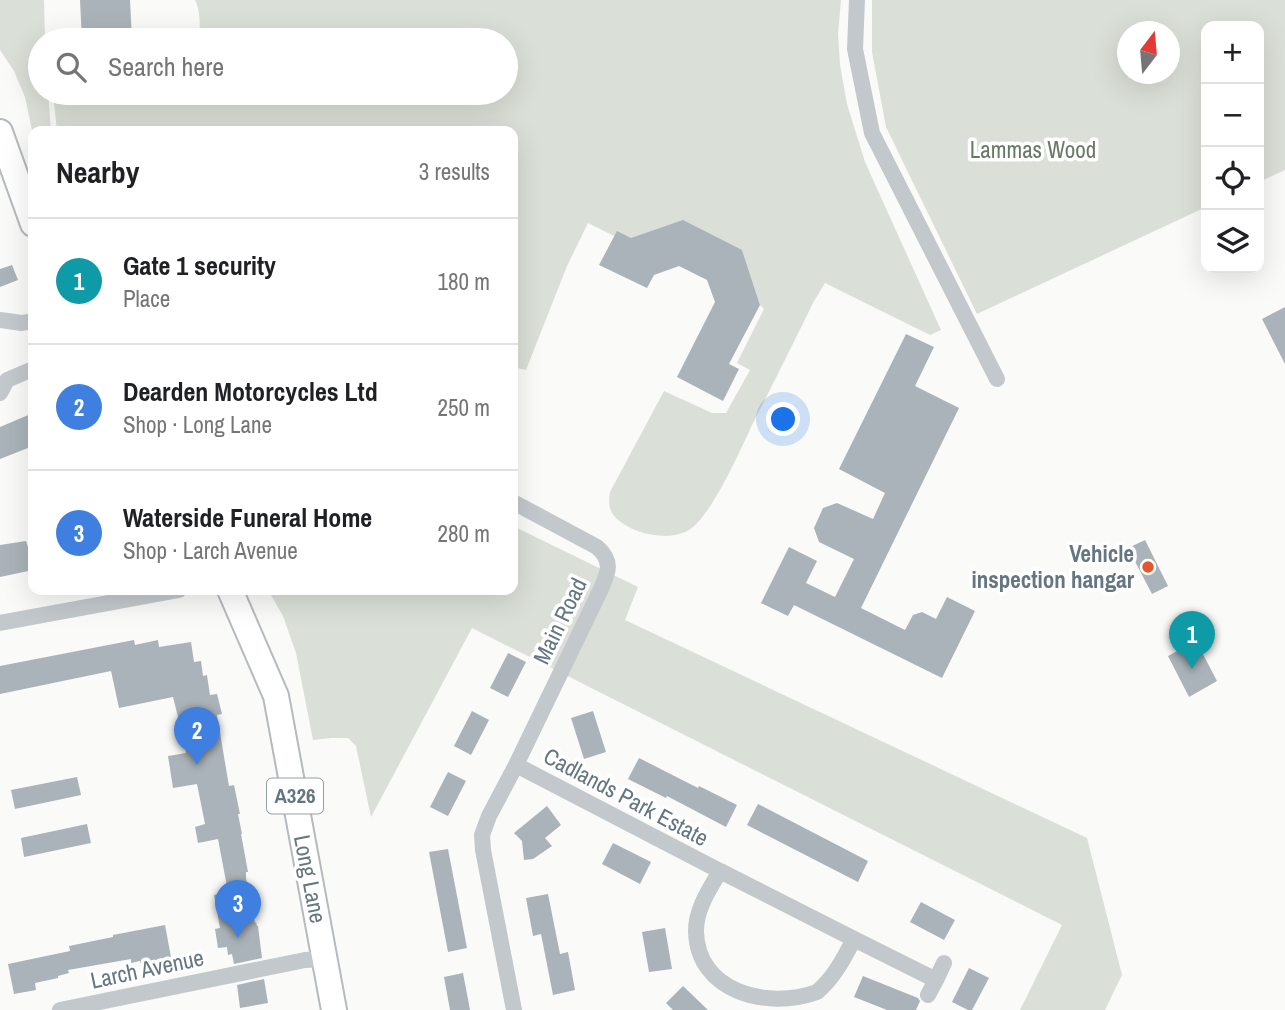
<!DOCTYPE html>
<meta charset="utf-8">
<style>
body{margin:0;font-family:"Archivo Narrow",sans-serif;background:#f2f2f2;color:#202124}
.controls{position:absolute;right:21px;top:21px;display:grid;overflow:hidden;border-radius:14px;box-shadow:0 7px 28px #0002}
.controls button{width:63px;height:63px;display:grid;place-items:center;padding:0;border:0;border-bottom:2px solid #e0e0e0;background:#fff;color:#202124;font:35px sans-serif}
.compass{position:absolute;left:1117px;top:21px;width:63px;height:63px;border-radius:50%;background:#fff;box-shadow:0 7px 28px #0002;rotate:16deg}
.you{position:absolute;left:784px;top:420px;width:24px;height:24px;margin:-18px;border:5px solid #fff;border-radius:50%;background:#1a73e8;box-shadow:0 0 0 10px #1a73e833}
.badge{display:grid;place-items:center;width:46px;height:46px;border-radius:50%;background:#0b8043;color:#fff;font-size:23px;font-weight:700}
.pin{position:absolute;translate:-50% -58px;filter:drop-shadow(0 2px 4px #0008)}
.pin::after{content:'';position:absolute;top:37px;width:24px;height:21px;background:inherit;clip-path:polygon(0 0,100% 0,50% 100%)}
.list{margin:0;padding:0;list-style:none}
h2{display:flex;justify-content:space-between;align-items:center;height:91px;margin:0;padding:0 28px;font-size:30px}
h2 small{font-size:23px;font-weight:400;color:#757577}
.list li{display:grid;grid-template-columns:46px 1fr auto;gap:21px;align-items:center;box-sizing:border-box;height:126px;padding:0 28px;border-top:2px solid #e0e0e0}
.list b{display:block;font-size:26px;white-space:nowrap}
.list p{margin:0;font-size:23px;white-space:nowrap;color:#757577}
.list em{font-size:23px;font-style:normal;color:#757577}
.icon{flex:none;width:38px;height:38px;fill:none;stroke:currentColor;stroke-width:2;stroke-linecap:round;stroke-linejoin:round}
.map{position:relative;flex:none;width:1285px;height:1010px;overflow:hidden}
.search{position:absolute;background:#fff;box-shadow:0 7px 28px #0002;left:28px;top:28px;width:490px;height:77px;display:flex;align-items:center;gap:18px;box-sizing:border-box;padding:0 24px;border-radius:38px;color:#757577;font-size:26px}
.panel{position:absolute;background:#fff;box-shadow:0 7px 28px #0002;left:28px;top:126px;width:490px;height:469px;border-radius:14px}
.map>svg:first-child{display:block}
</style>
<div class="map">
<svg width="1285" height="1010" viewBox="0 0 1285 1010">
<rect width="100%" height="100%" fill="#fafaf8"/>
<path fill="#dadfd7" fill-rule="evenodd" d="M 0,0 L 44,0 L 45,40 L 40,40 L 40,93 L 48,93 L 51,131 L 33,131 L 33,135 L 25,97 L 14,71 L 0,50 Z
M 195,0 L 841,0 L 838,34 L 840,65 L 847,104 L 865,162 L 941,330 L 930,335 L 825,283 L 814,301 C 794,342 773,384 752,425 C 740,451 712,515 689,530 C 672,540 644,536 627,526 C 612,517 607,510 610,492 L 664,391 L 712,413 L 726,413 L 750,370 L 737,363 L 764,309 L 760,305 L 742,250 L 628,243 L 588,223 L 567,266 L 526,370 L 513,367 L 513,131 L 57,131 L 53,93 L 506,93 L 506,40 L 199,40 C 200,27 201,12 195,0 Z
M 872,0 L 1285,0 L 1285,170 L 1259,182 L 1259,26 L 1206,26 L 1206,207 L 977,314 L 886,127 L 872,52 ZM 1128,32 L 1170,32 L 1170,74 L 1128,74 Z
M 513,526 L 638,587 L 625,620 L 1087,838 L 1122,975 L 1105,1010 L 1020,1010 L 1062,925 L 472,628 L 371,817 L 356,746 L 348,738 L 331,738 L 313,740 L 296,653 L 283,616 L 268,590 L 513,590 Z"/>
<path fill="#aab3b9" d="M 80,0 L 130,0 L 132,39 L 82,40 Z
M 683,220 L 742,250 L 760,305 L 729,364 L 739,369 L 723,401 L 677,377 L 715,302 L 707,280 L 679,266 L 654,275 L 647,288 L 599,265 L 617,231 L 631,238 Z
M 12,265 L 18,280 L 0,287 L 0,269 Z
M 1285,307 L 1285,364 L 1262,319 Z
M 906,334 L 934,347 L 915,386 L 959,408 L 861,608 L 905,630 L 913,615 L 922,612 L 936,619 L 947,597 L 975,611 L 942,678 L 794,605 L 788,616 L 761,603 L 789,547 L 817,561 L 806,583 L 835,597 L 854,559 L 819,542 L 814,528 L 823,508 L 837,503 L 873,519 L 885,493 L 839,469 Z
M 33,413 L 33,446 L 0,459 L 0,427 Z
M 1145,540 L 1168,586 L 1152,594 L 1128,548 Z
M 26,541 L 28,547 L 33,546 L 33,570 L 0,577 L 0,545 Z
M 134,640 L 135,645 L 158,640 L 159,647 L 191,642 L 194,662 L 201,661 L 203,676 L 207,675 L 210,695 L 217,694 L 222,714 L 217,715 L 229,786 L 234,785 L 240,814 L 238,814 L 242,834 L 241,834 L 248,872 L 246,872 L 246,878 L 255,923 L 256,922 L 257,926 L 258,926 L 262,958 L 234,964 L 232,954 L 228,955 L 227,947 L 218,948 L 215,929 L 220,928 L 214,895 L 228,892 L 218,839 L 198,843 L 195,827 L 205,824 L 197,784 L 173,788 L 168,756 L 186,753 L 181,724 L 180,725 L 173,697 L 119,708 L 111,671 L 0,694 L 0,666 Z
M 1196,641 L 1217,681 L 1189,697 L 1168,656 Z
M 508,653 L 526,662 L 508,697 L 490,688 Z
M 472,711 L 489,720 L 471,755 L 454,746 Z
M 593,711 L 606,752 L 584,759 L 571,718 Z
M 639,758 L 698,788 L 699,786 L 737,805 L 726,827 L 667,796 L 666,798 L 628,779 Z
M 448,772 L 466,781 L 448,816 L 430,807 Z
M 77,777 L 81,795 L 15,809 L 11,790 Z
M 758,804 L 868,861 L 858,882 L 747,825 Z
M 547,806 L 561,825 L 545,838 L 552,846 L 533,859 L 524,860 L 522,841 L 514,833 Z
M 87,824 L 91,843 L 24,857 L 21,838 Z
M 613,843 L 651,862 L 640,884 L 602,864 Z
M 448,849 L 467,948 L 448,952 L 429,852 Z
M 548,894 L 560,954 L 568,952 L 575,990 L 553,995 L 541,934 L 533,936 L 526,898 Z
M 921,902 L 955,920 L 944,940 L 910,922 Z
M 165,925 L 171,957 L 140,963 L 140,961 L 131,963 L 131,959 L 68,970 L 69,973 L 58,976 L 58,978 L 35,983 L 36,990 L 14,994 L 8,964 L 70,951 L 69,946 L 113,937 L 113,935 Z
M 665,928 L 672,969 L 649,972 L 642,932 Z
M 969,968 L 989,978 L 972,1010 L 968,1010 L 952,1002 Z
M 463,973 L 470,1010 L 450,1010 L 444,977 Z
M 863,976 L 918,998 L 920,1001 L 916,1010 L 887,1010 L 854,997 Z
M 264,979 L 268,1003 L 240,1008 L 237,985 Z
M 683,986 L 708,1010 L 673,1010 L 666,1003 Z"/>
<g fill="none" stroke-linecap="round" stroke-linejoin="round">
<defs>
<path id="primary" d="M 0,132 L 33,224
M 230,590 L 276,696 L 334,1010"/>
</defs>
<use href="#primary" stroke="#b5babe" stroke-width="28"/>
<path stroke="#c3c8cc" stroke-width="16" d="M 857,0 L 855,49 L 872,133 L 997,379
M 0,320 L 22,323 L 32,321
M 0,393 L 7,380 L 33,369
M 513,502 L 597,547 C 614,562 608,573 600,591 L 516,765 L 489,816 L 482,835 L 483,850 L 514,1010
M 0,623 L 179,590
M 516,765 L 720,871 C 709,890 696,909 696,931 C 697,992 767,1010 817,992 C 834,978 844,958 854,939 L 720,871
M 854,939 L 936,980 L 944,963
M 928,995 L 936,980
M 60,1010 L 305,960 L 325,959"/>
<use href="#primary" stroke="#fff" stroke-width="24"/>
</g>
<circle fill="#e4572e" stroke="#fff" stroke-width="2.5" cx="1148" cy="567" r="7"/>
<g text-anchor="middle" stroke-width="7" stroke-linejoin="round" paint-order="stroke">
<rect fill="#fff" stroke="#939fa8" stroke-width="2" x="267" y="778.5" width="56" height="35" rx="5"/>
<g font-size="21" font-weight="bold" fill="#657683">
<text x="295" y="803">A326</text>
</g>
<g font-size="23" fill="#687a64" stroke="#fff">
<text x="1033" y="158">Lammas Wood</text>
</g>
<g font-size="23" font-weight="bold" fill="#657683" stroke="#fff" text-anchor="end">
<text x="1134" y="562">Vehicle<tspan x="1134" dy="26">inspection hangar</tspan></text>
</g>
<g font-size="23" fill="#657683" stroke="#fff">
<text transform="translate(560 621) rotate(-64)" y="8">Main Road</text>
<text transform="translate(626 797) rotate(28)" y="8">Cadlands Park Estate</text>
<text transform="translate(310 879) rotate(79)" y="8">Long Lane</text>
<text transform="translate(147 969) rotate(-12)" y="8">Larch Avenue</text>
</g>
</g>
</svg>
<div class="controls">
<button>+</button>
<button>−</button>
<button><svg class="icon" aria-label="locate" viewBox="0 0 24 24"><circle cx="12" cy="12" r="6"/><path d="M12 2v4M12 18v4M2 12h4M18 12h4"/></svg></button>
<button><svg class="icon" aria-label="layers" viewBox="0 0 24 24"><path d="M12 4l9 5-9 5-9-5zM3 14l9 5 9-5"/></svg></button>
</div>
<svg class="compass" viewBox="-18 -18 36 36"><path d="M0-13l5 13h-10z" fill="#e53935"/><path d="M0 13l5-13h-10z" fill="#757577"/></svg>
<div class="you"></div>
<div class="pin badge" style="left:1192px;top:669px;background:#0f9aa8">1</div>
<div class="pin badge" style="left:197px;top:765px;background:#3f7fe0">2</div>
<div class="pin badge" style="left:238px;top:938px;background:#3f7fe0">3</div>
<div class="search"><svg class="icon" aria-label="search" viewBox="0 0 24 24"><circle cx="10" cy="10" r="6"/><path d="M15 15l6 6"/></svg>Search here</div>
<section class="panel">
<h2>Nearby<small>3 results</small></h2>
<ul class="list">
<li><span class="badge" style="background:#0f9aa8">1</span><div><b>Gate 1 security</b><p>Place</p></div><em>180 m</em></li>
<li><span class="badge" style="background:#3f7fe0">2</span><div><b>Dearden Motorcycles Ltd</b><p>Shop · Long Lane</p></div><em>250 m</em></li>
<li><span class="badge" style="background:#3f7fe0">3</span><div><b>Waterside Funeral Home</b><p>Shop · Larch Avenue</p></div><em>280 m</em></li>
</ul>
</section>
</div>
